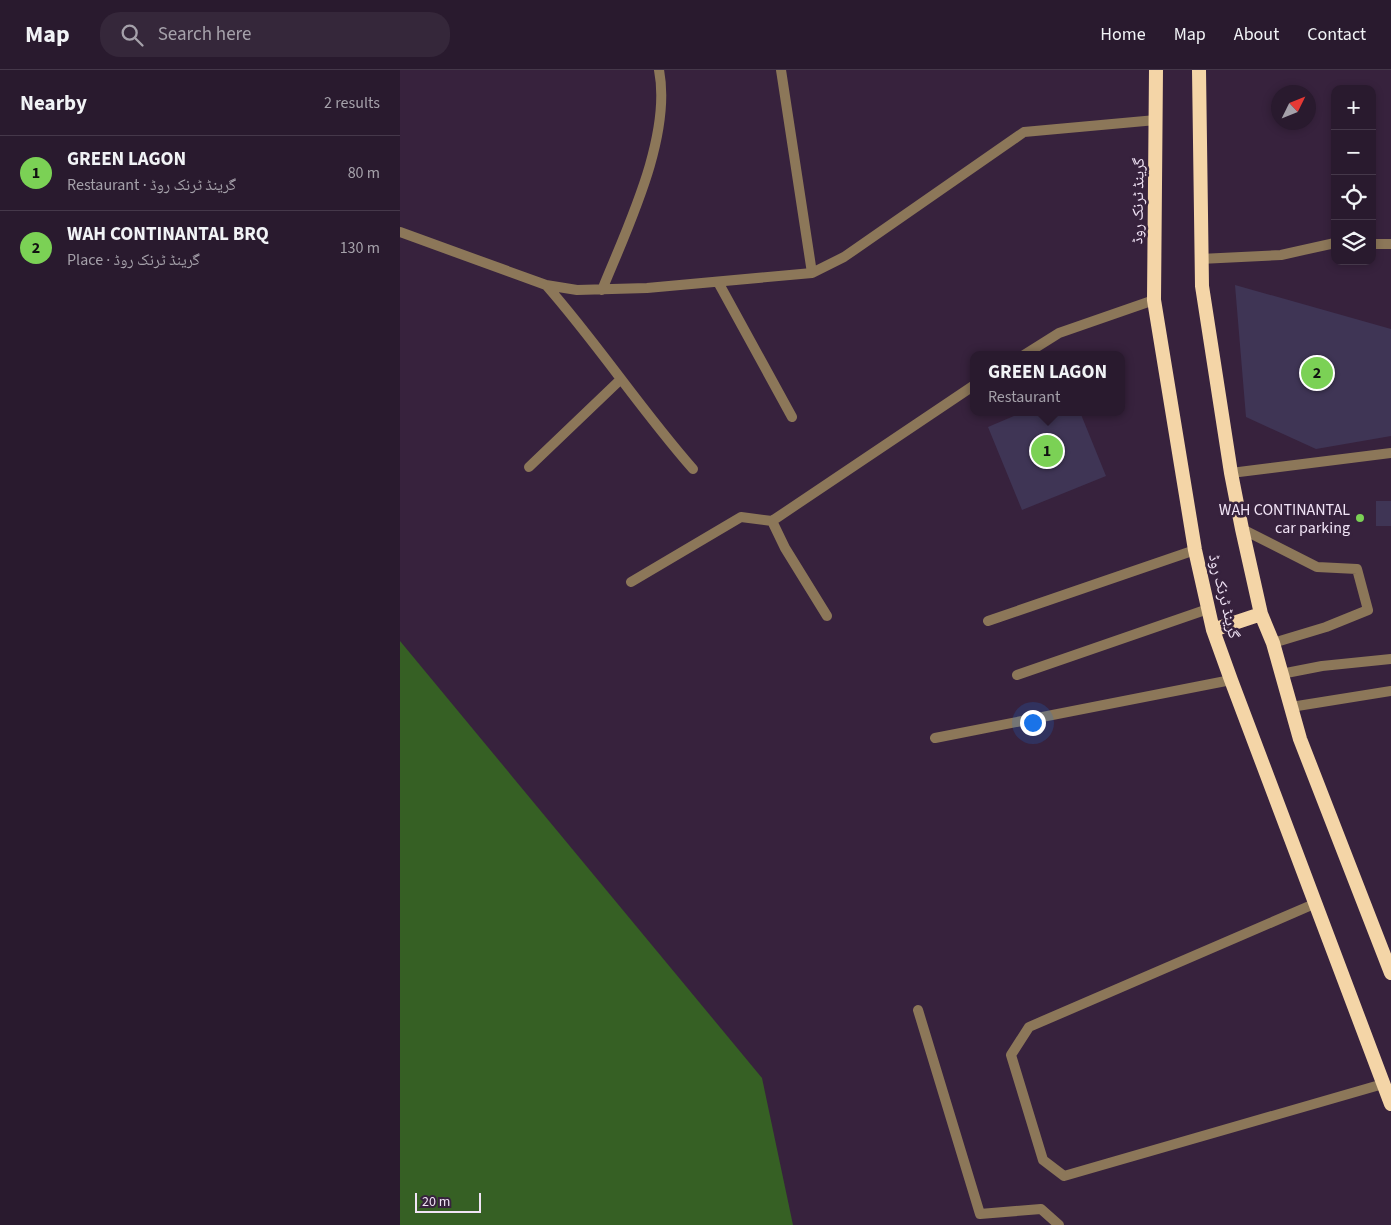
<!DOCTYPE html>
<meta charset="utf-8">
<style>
body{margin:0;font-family:"Source Sans 3","Noto Naskh Arabic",sans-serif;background:#35273a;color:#f1f3f6}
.controls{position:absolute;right:15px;top:15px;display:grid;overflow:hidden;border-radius:10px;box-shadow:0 2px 8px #0003}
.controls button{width:45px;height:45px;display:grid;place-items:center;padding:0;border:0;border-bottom:1px solid #45384a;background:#291a2e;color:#f1f3f6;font:25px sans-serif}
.compass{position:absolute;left:871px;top:15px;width:45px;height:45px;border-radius:50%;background:#291a2e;box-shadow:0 2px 8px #0003;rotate:47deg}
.scale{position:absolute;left:15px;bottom:12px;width:66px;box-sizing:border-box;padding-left:5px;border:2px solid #f1e4f6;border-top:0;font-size:14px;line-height:18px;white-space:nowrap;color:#f1e4f6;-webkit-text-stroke:4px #37223d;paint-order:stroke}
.you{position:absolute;left:632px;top:652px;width:18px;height:18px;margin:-12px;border:4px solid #fff;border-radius:50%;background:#1a73e8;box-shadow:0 0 0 8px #1a73e833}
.badge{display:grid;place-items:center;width:32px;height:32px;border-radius:50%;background:#7bd155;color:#111;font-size:16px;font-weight:700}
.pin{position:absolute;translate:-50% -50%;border:2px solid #fff;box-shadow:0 1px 5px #0006}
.popup{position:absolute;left:570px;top:281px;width:155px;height:65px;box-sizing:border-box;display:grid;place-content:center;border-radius:10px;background:#291a2e;filter:drop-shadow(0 1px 4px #0005);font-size:16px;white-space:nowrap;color:#a5a1aa}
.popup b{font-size:19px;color:#f1f3f6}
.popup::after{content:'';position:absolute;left:50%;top:100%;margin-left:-10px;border:10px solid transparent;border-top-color:#291a2e}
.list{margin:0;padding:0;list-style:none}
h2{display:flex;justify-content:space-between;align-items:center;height:65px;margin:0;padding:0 20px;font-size:21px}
h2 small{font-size:16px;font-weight:400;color:#a5a1aa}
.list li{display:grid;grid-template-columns:32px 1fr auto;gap:15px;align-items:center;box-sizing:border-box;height:75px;padding:0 20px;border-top:1px solid #45384a}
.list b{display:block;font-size:19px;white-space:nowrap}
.list p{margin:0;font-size:16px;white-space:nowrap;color:#a5a1aa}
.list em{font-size:16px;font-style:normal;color:#a5a1aa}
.icon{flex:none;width:28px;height:28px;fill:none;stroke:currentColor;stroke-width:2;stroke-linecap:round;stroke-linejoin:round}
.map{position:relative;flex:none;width:991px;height:1155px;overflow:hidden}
header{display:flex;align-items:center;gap:30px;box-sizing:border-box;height:70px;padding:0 25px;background:#291a2e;border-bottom:1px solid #45384a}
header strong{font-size:24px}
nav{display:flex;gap:28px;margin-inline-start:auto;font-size:18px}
.search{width:350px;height:45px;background:#35273a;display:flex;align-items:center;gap:12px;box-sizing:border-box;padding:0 18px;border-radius:20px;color:#a5a1aa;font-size:19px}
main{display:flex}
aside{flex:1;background:#291a2e}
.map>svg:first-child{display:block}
</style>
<header>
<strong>Map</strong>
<div class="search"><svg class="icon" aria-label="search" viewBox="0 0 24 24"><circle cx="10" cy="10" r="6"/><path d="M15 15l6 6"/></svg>Search here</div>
<nav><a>Home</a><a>Map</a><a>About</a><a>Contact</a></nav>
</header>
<main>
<aside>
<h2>Nearby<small>2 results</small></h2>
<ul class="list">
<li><span class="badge">1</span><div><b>GREEN LAGON</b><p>Restaurant · گرینڈ ٹرنک روڈ</p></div><em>80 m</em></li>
<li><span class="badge">2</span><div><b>WAH CONTINANTAL BRQ</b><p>Place · گرینڈ ٹرنک روڈ</p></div><em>130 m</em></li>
</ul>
</aside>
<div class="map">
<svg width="991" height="1155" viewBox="0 0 991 1155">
<rect width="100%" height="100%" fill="#37223d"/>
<path fill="#366024" d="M 0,571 L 362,1008 L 393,1155 L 0,1155 Z"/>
<path fill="#3f3555" d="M 835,215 L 991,259 L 991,366 L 916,379 L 846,347 Z
M 623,342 L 680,342 L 706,406 L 622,440 L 588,357 Z
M 976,431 L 991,431 L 991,456 L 976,456 Z"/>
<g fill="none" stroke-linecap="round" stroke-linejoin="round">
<path stroke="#8c7759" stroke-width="10" d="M 972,174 L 991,174
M 800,189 L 881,185 L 935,173
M 842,459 L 917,497 L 957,499 L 968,540 L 926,557 L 873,573
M 891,637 L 991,621"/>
<path stroke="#8c7759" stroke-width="10" d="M 381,0 L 412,203
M 0,162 L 146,215 L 177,220 L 247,218 L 412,203 L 444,187 L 624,62 L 756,50
M 318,212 L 392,347
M 146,215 C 198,274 241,340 293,399
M 202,220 C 227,158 272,67 259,0
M 624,285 L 659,263 L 754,230
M 129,397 L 220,310
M 831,403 L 991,383
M 231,512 L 341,447 L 372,451
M 427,546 L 385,478 L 372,451 L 573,316
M 588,551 L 795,480
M 881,604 L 922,596 L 991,589
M 617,605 L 808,539
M 535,668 L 831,610
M 914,834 L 629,957 L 611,985 L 643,1090 L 664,1106 L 983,1014
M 518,940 L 580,1144 L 641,1139 L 659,1155"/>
<path stroke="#f4d5a7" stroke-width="14" d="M 756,0 L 754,230 L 795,480 L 813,560 L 831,610 L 991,1034
M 799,0 L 802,216 L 831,403 L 842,459 L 861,544 L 873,573 L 900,669 L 991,903
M 813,560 L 861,544"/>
</g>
<circle fill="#7bd155" stroke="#37223d" stroke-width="2" cx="960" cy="448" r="5"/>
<g text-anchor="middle" stroke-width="5" stroke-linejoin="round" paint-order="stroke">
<g font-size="16" fill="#f1e4f6" stroke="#37223d">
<text transform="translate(737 131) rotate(-89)" y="6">گرینڈ ٹرنک روڈ</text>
<text transform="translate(825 526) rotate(76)" y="6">گرینڈ ٹرنک روڈ</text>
</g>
<g font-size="16" fill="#f1e4f6" stroke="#37223d" text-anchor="end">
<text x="950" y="445">WAH CONTINANTAL<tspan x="950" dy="18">car parking</tspan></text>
</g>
</g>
</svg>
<div class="controls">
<button>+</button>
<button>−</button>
<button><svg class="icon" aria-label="locate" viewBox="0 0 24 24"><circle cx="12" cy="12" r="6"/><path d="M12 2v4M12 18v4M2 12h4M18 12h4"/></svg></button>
<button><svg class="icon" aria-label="layers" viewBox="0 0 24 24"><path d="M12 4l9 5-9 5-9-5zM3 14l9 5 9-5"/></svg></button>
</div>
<svg class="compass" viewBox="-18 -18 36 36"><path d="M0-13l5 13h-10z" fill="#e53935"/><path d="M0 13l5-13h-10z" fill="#a5a1aa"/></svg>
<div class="scale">20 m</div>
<div class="you"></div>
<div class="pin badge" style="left:647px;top:381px">1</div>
<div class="popup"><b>GREEN LAGON</b>Restaurant</div>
<div class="pin badge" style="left:917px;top:303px">2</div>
</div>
</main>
